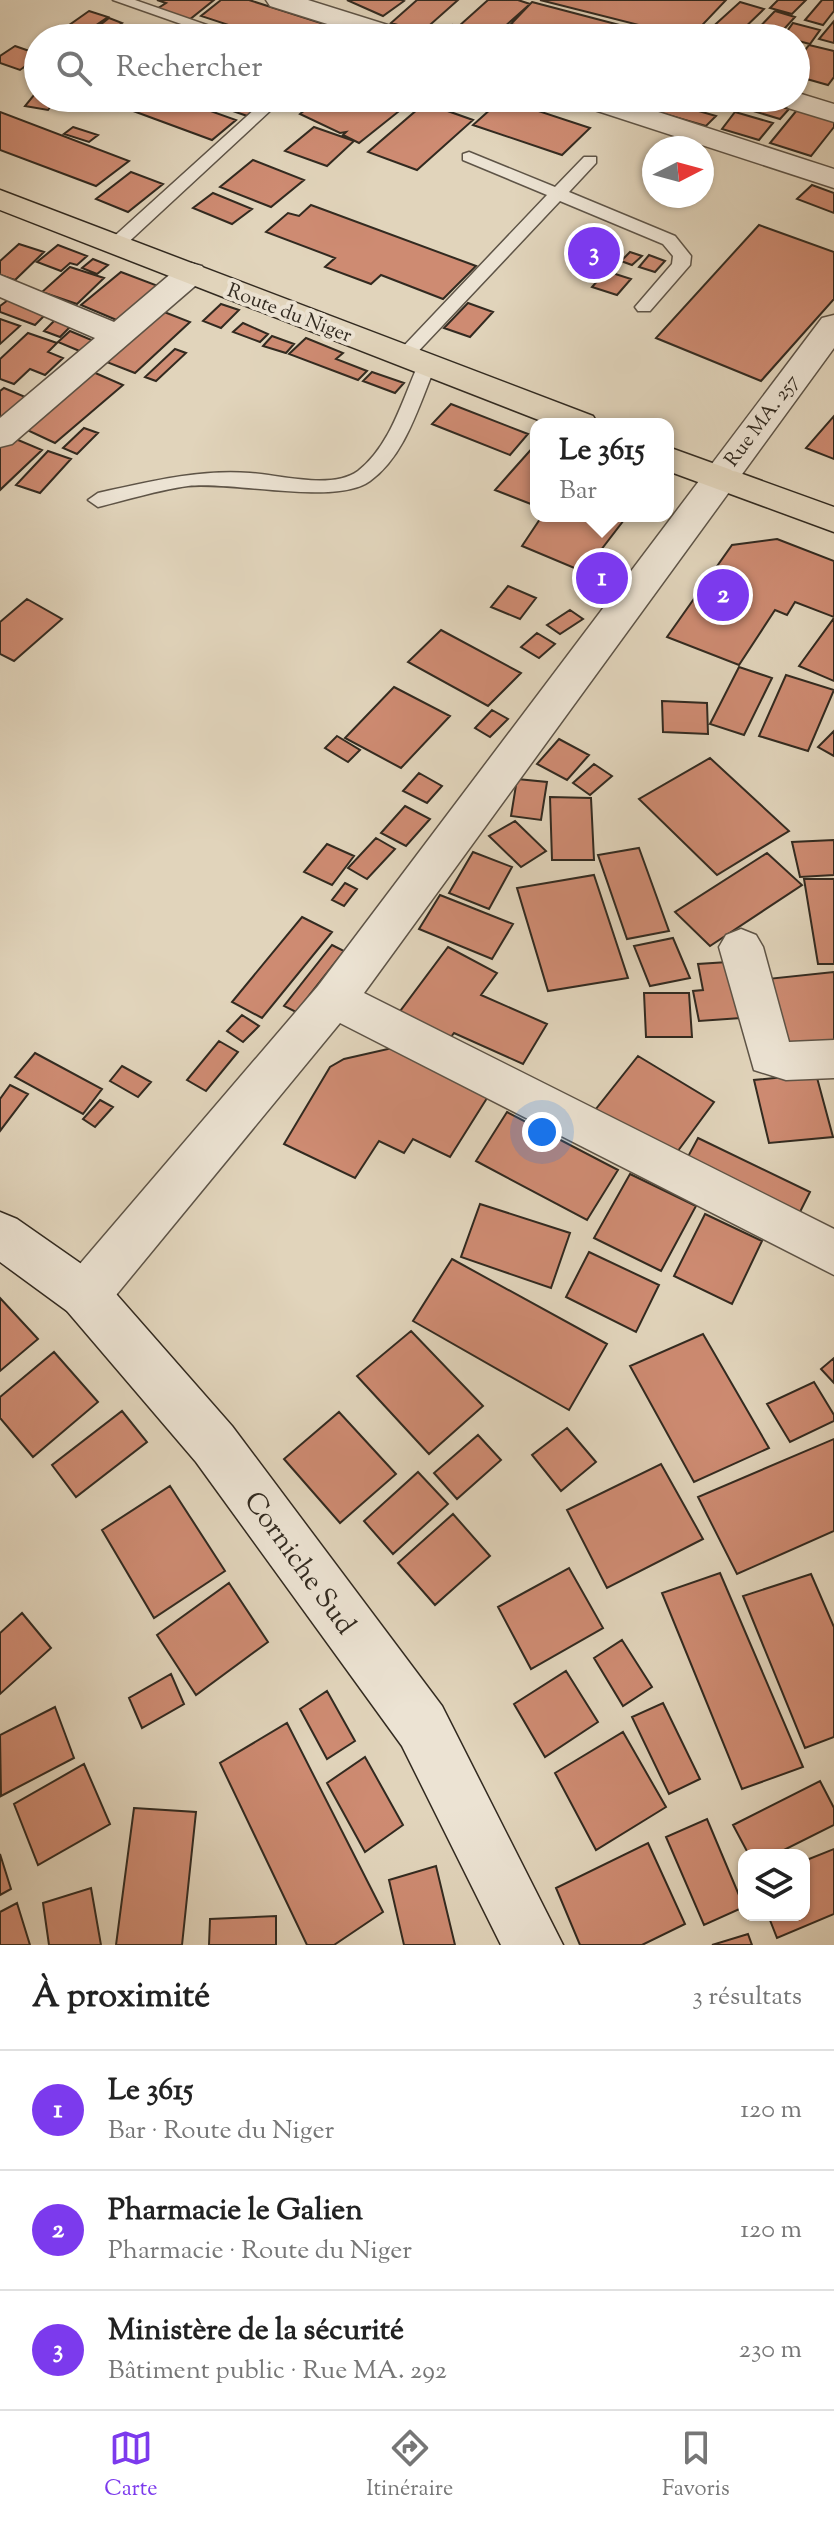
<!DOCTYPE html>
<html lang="fr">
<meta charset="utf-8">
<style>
body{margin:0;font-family:"Sorts Mill Goudy",serif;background:#f6f6f6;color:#222}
.controls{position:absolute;right:24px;bottom:24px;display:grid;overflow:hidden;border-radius:16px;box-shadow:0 2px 6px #0004}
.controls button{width:72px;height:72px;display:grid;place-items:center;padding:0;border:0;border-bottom:2px solid #e0e0e0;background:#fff;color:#222;font:40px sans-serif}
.compass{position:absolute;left:642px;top:136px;width:72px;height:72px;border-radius:50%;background:#fff;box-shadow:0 2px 6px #0004;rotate:84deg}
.you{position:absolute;left:542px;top:1132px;width:28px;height:28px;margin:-20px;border:6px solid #fff;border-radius:50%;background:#1a73e8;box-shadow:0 0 0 12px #1a73e833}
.badge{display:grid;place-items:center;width:52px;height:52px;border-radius:50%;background:#7c3aed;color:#fff;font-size:26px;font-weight:700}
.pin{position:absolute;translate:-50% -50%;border:4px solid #fff;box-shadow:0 2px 8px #0006}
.popup{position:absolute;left:530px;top:418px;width:144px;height:104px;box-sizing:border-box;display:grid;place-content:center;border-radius:16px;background:#fff;filter:drop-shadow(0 2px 6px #0005);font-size:26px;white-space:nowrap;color:#767676}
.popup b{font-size:30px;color:#222}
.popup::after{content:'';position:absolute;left:50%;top:100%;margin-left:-16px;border:16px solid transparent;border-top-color:#fff}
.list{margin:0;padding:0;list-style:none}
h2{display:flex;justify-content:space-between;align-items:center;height:104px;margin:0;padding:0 32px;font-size:34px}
h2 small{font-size:26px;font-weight:400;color:#767676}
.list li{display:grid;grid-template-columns:52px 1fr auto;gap:24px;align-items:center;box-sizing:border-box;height:120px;padding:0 32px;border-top:2px solid #e0e0e0}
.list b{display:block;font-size:30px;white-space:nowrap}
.list p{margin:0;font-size:26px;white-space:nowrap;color:#767676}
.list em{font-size:26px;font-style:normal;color:#767676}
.icon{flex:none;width:44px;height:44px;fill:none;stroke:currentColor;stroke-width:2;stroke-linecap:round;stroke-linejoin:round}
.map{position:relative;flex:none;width:834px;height:1945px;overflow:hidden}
.search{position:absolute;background:#fff;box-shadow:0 2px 6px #0004;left:24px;right:24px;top:24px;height:88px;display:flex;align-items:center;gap:20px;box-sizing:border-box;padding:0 28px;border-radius:44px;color:#767676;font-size:30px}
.sheet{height:464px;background:#fff}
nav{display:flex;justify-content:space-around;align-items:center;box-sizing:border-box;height:112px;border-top:2px solid #e0e0e0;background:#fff;font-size:22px;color:#767676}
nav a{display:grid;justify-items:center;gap:4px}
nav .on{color:#7c3aed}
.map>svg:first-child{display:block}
</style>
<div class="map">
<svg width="834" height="1945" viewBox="0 0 834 1945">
<rect width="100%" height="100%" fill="#e1d4bb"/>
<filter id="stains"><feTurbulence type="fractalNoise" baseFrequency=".0025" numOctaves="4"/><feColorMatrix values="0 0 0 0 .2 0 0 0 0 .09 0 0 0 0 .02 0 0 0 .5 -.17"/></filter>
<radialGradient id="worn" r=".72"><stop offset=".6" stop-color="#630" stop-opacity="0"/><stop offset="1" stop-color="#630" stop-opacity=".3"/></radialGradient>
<path fill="#ce8b72" stroke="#322a20" stroke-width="2" d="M 157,0 L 214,0 L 184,24 L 152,12 L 166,3 Z
M 221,0 L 249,0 L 368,38 L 268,38 L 201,16 Z
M 347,0 L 402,0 L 404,1 L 383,16 Z
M 417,0 L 458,0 L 422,32 L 391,23 Z
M 488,0 L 518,0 L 530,4 L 494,36 L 459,26 Z
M 540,0 L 726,0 L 690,38 Z
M 778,0 L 806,0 L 792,14 L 770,8 Z
M 822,0 L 834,0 L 834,11 L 823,25 L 805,20 Z
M 532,2 L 669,38 L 562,38 L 511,24 Z
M 740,2 L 764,9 L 734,38 L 707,32 Z
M 89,11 L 108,17 L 83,34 L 65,28 Z
M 775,11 L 795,17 L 776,38 L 749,38 Z
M 109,18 L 122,23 L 105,36 L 110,38 L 86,36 Z
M 834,21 L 834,43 L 819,39 Z
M 793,23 L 820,30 L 810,44 L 783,37 Z
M 453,25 L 495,38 L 439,38 Z
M 522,30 L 551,38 L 513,38 Z
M 809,45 L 834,51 L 834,77 L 828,85 L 796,76 L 796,61 Z
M 15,46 L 38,54 L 38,57 L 20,70 L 0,63 L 0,56 Z
M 38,90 L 38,98 L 57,98 L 48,110 L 25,106 Z
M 98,98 L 174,98 L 236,120 L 212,140 Z
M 213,98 L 244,98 L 268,106 L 253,118 L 207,102 Z
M 320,98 L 372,98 L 403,108 L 359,143 L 343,135 L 346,132 L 340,133 L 300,114 Z
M 372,98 L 415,98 L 403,108 Z
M 702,98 L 729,98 L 716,110 L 696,103 Z
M 739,98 L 752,98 L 789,109 L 780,119 L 733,105 Z
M 502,99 L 590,128 L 562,155 L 473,125 Z
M 664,101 L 716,116 L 706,126 L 654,111 Z
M 425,103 L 473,120 L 417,170 L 368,152 Z
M 797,110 L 834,121 L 834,127 L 811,156 L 770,143 Z
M 0,112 L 129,161 L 96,186 L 0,150 Z
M 735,112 L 773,123 L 759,140 L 722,129 Z
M 73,127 L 98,135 L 89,142 L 64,134 Z
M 314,127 L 354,141 L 327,166 L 285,151 Z
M 253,160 L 304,180 L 271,207 L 220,187 Z
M 131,172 L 163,184 L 128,212 L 96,199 Z
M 812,185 L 834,193 L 834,213 L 797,199 Z
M 213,193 L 252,209 L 232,224 L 193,208 Z
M 311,205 L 476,266 L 443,299 L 381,275 L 371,284 L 325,267 L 335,258 L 266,232 L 288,213 L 299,216 Z
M 759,225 L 834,252 L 834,299 L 761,381 L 656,338 Z
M 19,244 L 44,252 L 15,280 L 0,275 L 0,261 Z
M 58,245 L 87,256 L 77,265 L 70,263 L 61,271 L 37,262 Z
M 630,252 L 642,256 L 632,265 L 621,261 Z
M 649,255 L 665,261 L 655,272 L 639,267 Z
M 93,259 L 108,265 L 97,274 L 82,268 Z
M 70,267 L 104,278 L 77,304 L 42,292 Z
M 606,271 L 631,279 L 617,295 L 592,287 Z
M 121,272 L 166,289 L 126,324 L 81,305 Z
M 8,300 L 47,313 L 35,325 L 0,312 L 0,306 Z
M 468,303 L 493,312 L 470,337 L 444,328 Z
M 221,304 L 239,310 L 221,328 L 203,321 Z
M 159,310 L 190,322 L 135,373 L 104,361 Z
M 57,318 L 73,324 L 60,337 L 44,331 Z
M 0,319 L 20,326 L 0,344 Z
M 243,323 L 268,334 L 260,342 L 233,332 Z
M 70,331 L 94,341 L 82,352 L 58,342 Z
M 28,333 L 57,343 L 48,352 L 63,358 L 45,375 L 30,369 L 14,384 L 0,379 L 0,359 Z
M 272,336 L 294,344 L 286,353 L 263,346 Z
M 306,338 L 343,353 L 336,359 L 367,371 L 358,380 L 289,354 Z
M 175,349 L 186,353 L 156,381 L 145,377 Z
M 93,372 L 123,385 L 55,443 L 25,429 Z
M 372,372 L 404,383 L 395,393 L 363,381 Z
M 4,388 L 30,399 L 0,424 L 0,391 Z
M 451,404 L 528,434 L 510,455 L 432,424 Z
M 834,416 L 834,459 L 806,448 Z
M 84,428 L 98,433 L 77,454 L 63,448 Z
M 11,437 L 42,450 L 0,490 L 0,447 Z
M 535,445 L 536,445 L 536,506 L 495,490 Z
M 48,451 L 71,459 L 40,493 L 16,485 Z
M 542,516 L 627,516 L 584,572 L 522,546 Z
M 777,539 L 834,561 L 834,617 L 795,602 L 787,615 L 775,610 L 739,665 L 667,637 L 732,545 Z
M 508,586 L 536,598 L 520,619 L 491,607 Z
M 27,599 L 62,619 L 14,661 L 0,654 L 0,622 Z
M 570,610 L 583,619 L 560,634 L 547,625 Z
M 834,618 L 834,681 L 799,666 Z
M 441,630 L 521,673 L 488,706 L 408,662 Z
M 537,633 L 555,644 L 539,658 L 521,647 Z
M 739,667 L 772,678 L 744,735 L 710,724 Z
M 786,675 L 834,690 L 808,751 L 759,736 Z
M 394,687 L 450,716 L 401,768 L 345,738 Z
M 662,701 L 707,703 L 708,734 L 663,732 Z
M 492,710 L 508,719 L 490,737 L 475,728 Z
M 834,731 L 834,756 L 818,747 Z
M 337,736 L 360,750 L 348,762 L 325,748 Z
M 559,739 L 589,755 L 567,780 L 537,764 Z
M 710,758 L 789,831 L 717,875 L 639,799 Z
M 594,764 L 612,776 L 590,795 L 573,783 Z
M 419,773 L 442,786 L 427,803 L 403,791 Z
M 517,779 L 547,782 L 541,820 L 511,816 Z
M 550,797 L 591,798 L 594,860 L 552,860 Z
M 405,806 L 430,819 L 406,846 L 381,833 Z
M 515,821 L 546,851 L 521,867 L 489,836 Z
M 376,838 L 395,849 L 367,879 L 348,868 Z
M 834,840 L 834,875 L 800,877 L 792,842 Z
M 327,844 L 354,856 L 332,885 L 304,872 Z
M 639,848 L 669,931 L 627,939 L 598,855 Z
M 473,852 L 512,867 L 489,909 L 449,893 Z
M 767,853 L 802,885 L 710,946 L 675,912 Z
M 594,875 L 628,978 L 548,991 L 517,888 Z
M 804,879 L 834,879 L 834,964 L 818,964 Z
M 345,883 L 357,889 L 344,906 L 332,900 Z
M 440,895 L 513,924 L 492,959 L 419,929 Z
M 302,917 L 332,932 L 262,1018 L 232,1002 Z
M 673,938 L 690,978 L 650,986 L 634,946 Z
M 332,945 L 344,951 L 296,1012 L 284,1006 Z
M 448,947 L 497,973 L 481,995 L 547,1024 L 523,1064 L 454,1033 L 448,1041 L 398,1014 Z
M 743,961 L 755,1017 L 699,1021 L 693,991 L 703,990 L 698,964 Z
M 834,972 L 834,1046 L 787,1051 L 767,979 Z
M 644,993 L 689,993 L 692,1037 L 646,1037 Z
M 242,1015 L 259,1026 L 243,1042 L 227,1031 Z
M 219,1041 L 238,1052 L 206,1091 L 187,1080 Z
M 401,1046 L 494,1087 L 450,1157 L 413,1139 L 404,1153 L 379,1141 L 355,1178 L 284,1144 L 330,1067 L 344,1059 Z
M 35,1053 L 102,1089 L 83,1114 L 15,1077 Z
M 638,1056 L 714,1102 L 669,1163 L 592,1114 Z
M 122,1066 L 151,1082 L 138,1097 L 110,1081 Z
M 816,1074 L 833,1137 L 769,1143 L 754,1080 Z
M 10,1085 L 28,1094 L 0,1131 L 0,1099 Z
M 100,1100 L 113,1107 L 95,1127 L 83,1119 Z
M 507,1112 L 618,1170 L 587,1220 L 476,1161 Z
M 698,1138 L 810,1192 L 796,1220 L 683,1166 Z
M 630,1174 L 696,1206 L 661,1271 L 594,1238 Z
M 480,1204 L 570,1233 L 551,1288 L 461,1257 Z
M 705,1214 L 762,1241 L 732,1304 L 674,1276 Z
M 589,1252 L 659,1285 L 636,1332 L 566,1297 Z
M 452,1259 L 607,1344 L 569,1410 L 413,1321 Z
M 0,1298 L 38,1339 L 0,1371 Z
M 411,1331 L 483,1406 L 429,1454 L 357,1376 Z
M 703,1334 L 769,1448 L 694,1482 L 630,1366 Z
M 54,1352 L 98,1402 L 33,1457 L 0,1418 L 0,1397 Z
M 834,1358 L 834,1383 L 821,1369 Z
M 814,1382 L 834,1415 L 834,1421 L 790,1442 L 767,1404 Z
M 122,1411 L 147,1442 L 76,1497 L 52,1465 Z
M 339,1412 L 396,1474 L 340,1523 L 284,1459 Z
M 567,1428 L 596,1462 L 561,1491 L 532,1455 Z
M 478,1435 L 501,1460 L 457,1499 L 434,1473 Z
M 834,1439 L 834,1531 L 737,1574 L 698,1497 Z
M 661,1464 L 703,1539 L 607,1588 L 567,1510 Z
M 418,1472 L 448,1504 L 393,1554 L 364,1521 Z
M 170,1486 L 225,1571 L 154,1618 L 102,1530 Z
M 453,1514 L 490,1556 L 435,1605 L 398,1563 Z
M 569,1568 L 603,1628 L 531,1669 L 498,1607 Z
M 720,1573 L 803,1767 L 742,1789 L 662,1593 Z
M 811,1574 L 834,1627 L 834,1737 L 805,1748 L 743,1596 Z
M 229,1583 L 268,1642 L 196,1695 L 157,1635 Z
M 22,1613 L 51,1648 L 0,1694 L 0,1633 Z
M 622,1640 L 652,1687 L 623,1706 L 594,1658 Z
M 566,1671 L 598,1722 L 545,1757 L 514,1704 Z
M 171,1674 L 184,1704 L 142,1728 L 129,1698 Z
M 327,1691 L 355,1741 L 327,1759 L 300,1709 Z
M 663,1703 L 700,1779 L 669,1794 L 632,1717 Z
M 55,1707 L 74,1758 L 1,1796 L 0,1735 Z
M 287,1723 L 383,1912 L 334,1945 L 307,1945 L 220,1763 Z
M 623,1732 L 666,1807 L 596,1850 L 555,1773 Z
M 365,1757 L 403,1825 L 365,1852 L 327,1783 Z
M 84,1764 L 110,1824 L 38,1865 L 14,1804 Z
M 820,1781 L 834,1808 L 834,1825 L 774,1855 L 749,1855 L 733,1825 Z
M 134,1808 L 196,1812 L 182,1945 L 116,1945 Z
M 707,1819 L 744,1907 L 704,1925 L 666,1837 Z
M 648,1843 L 685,1924 L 642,1945 L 580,1945 L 556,1888 Z
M 834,1849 L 834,1914 L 777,1938 L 768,1915 L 804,1915 L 804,1861 Z
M 0,1854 L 11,1889 L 0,1895 Z
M 436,1866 L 455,1945 L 404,1945 L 389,1880 Z
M 91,1888 L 101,1945 L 49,1945 L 43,1903 Z
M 17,1903 L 30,1945 L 0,1945 L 0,1912 Z
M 276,1916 L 276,1945 L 209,1945 L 210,1919 Z
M 748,1934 L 752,1945 L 712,1945 Z"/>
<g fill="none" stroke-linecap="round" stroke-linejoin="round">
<defs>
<path id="lane" d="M 113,0 L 135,0 L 244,38 L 221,38 Z
M 267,98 L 284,98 L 121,249 L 109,249 L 109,241 Z
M 469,152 L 555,187 L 584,157 L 596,157 L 596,163 L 569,192 L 675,236 L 691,256 L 690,265 L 650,311 L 638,311 L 635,307 L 672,264 L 673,256 L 663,244 L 560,201 L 410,360 L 398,360 L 398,352 L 547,195 L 463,160 L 463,154 Z
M 427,359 L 436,365 C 419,404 406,455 370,481 C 336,506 234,481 188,486 C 158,490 127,500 98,507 L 88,500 L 98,493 C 148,482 198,469 250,473 C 279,475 332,490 358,471 C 390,446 402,401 418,365 Z"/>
<path id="street" d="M 266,0 L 308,0 L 410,32 L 414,38 L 372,38 L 270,6 Z
M 798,93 L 834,104 L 834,122 L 788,108 L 784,102 L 786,98 L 796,98 Z
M 572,98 L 615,98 L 834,169 L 834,188 L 576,104 Z
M 191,263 L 202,266 L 207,273 L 202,280 L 12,444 L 0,447 L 0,418 L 95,338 L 0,297 L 0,275 L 114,322 L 180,266 Z
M 834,315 L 834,348 L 364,993 L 834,1229 L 834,1275 L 340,1023 L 103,1311 L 85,1318 L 67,1311 L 60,1295 L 67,1279 L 318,986 L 822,318 Z
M 741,929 L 756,935 L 763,947 L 789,1042 L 834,1040 L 834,1078 L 786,1080 L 754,1070 L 719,947 L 726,935 Z"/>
<path id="secondary" d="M 0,1212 L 17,1219 L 103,1279 L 232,1426 L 442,1706 L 563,1945 L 501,1945 L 402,1746 L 196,1462 L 67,1311 L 0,1262 Z"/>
<path id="primary" d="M 0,190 L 593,416 L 598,424 L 549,424 L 0,210 Z
M 668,447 L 834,507 L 834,532 L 668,471 Z"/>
</defs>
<use href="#lane" stroke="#5e5447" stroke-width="3"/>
<use href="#street" stroke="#5e5447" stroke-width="3"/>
<use href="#secondary" stroke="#322a20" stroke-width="3"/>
<use href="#primary" stroke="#322a20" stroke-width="3"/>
<use href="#lane" fill="#ece3d3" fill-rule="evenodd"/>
<use href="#street" fill="#ece3d3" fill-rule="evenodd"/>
<use href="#secondary" fill="#ece3d3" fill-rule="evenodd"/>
<use href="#primary" fill="#e1d4bb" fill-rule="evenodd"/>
</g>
<g text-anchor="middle" stroke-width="8" stroke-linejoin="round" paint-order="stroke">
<g font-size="20" fill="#322a20" stroke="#ece3d3">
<text transform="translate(290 312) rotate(21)" y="7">Route du Niger</text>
<text transform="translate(761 420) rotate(-53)" y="7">Rue MA. 257</text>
</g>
<g font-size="28" fill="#322a20" stroke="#ece3d3">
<text transform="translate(301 1562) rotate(54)" y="10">Corniche Sud</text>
</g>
</g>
<rect width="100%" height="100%" filter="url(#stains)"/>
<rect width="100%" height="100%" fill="url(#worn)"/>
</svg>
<div class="controls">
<button><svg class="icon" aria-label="layers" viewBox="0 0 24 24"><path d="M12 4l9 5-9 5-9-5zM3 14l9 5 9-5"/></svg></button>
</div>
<svg class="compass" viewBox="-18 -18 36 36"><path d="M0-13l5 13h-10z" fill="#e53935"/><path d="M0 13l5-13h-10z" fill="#767676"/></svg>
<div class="you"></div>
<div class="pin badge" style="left:602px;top:578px">1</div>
<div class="popup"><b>Le 3615</b>Bar</div>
<div class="pin badge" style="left:723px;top:595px">2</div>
<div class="pin badge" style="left:594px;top:253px">3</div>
<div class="search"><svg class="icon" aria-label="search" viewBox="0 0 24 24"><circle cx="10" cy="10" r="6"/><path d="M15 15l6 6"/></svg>Rechercher</div>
</div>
<section class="sheet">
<h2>À proximité<small>3 résultats</small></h2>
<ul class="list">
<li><span class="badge">1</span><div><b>Le 3615</b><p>Bar · Route du Niger</p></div><em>120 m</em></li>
<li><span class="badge">2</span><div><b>Pharmacie le Galien</b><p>Pharmacie · Route du Niger</p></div><em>120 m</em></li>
<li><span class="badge">3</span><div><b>Ministère de la sécurité</b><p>Bâtiment public · Rue MA. 292</p></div><em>230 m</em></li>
</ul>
</section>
<nav>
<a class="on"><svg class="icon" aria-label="map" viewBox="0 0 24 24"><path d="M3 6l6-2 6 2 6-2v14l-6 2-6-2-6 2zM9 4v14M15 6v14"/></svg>Carte</a>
<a><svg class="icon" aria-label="directions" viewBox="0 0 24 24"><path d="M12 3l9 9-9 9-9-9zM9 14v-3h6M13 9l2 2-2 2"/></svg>Itinéraire</a>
<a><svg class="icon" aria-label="saved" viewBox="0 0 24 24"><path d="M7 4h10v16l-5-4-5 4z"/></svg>Favoris</a>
</nav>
